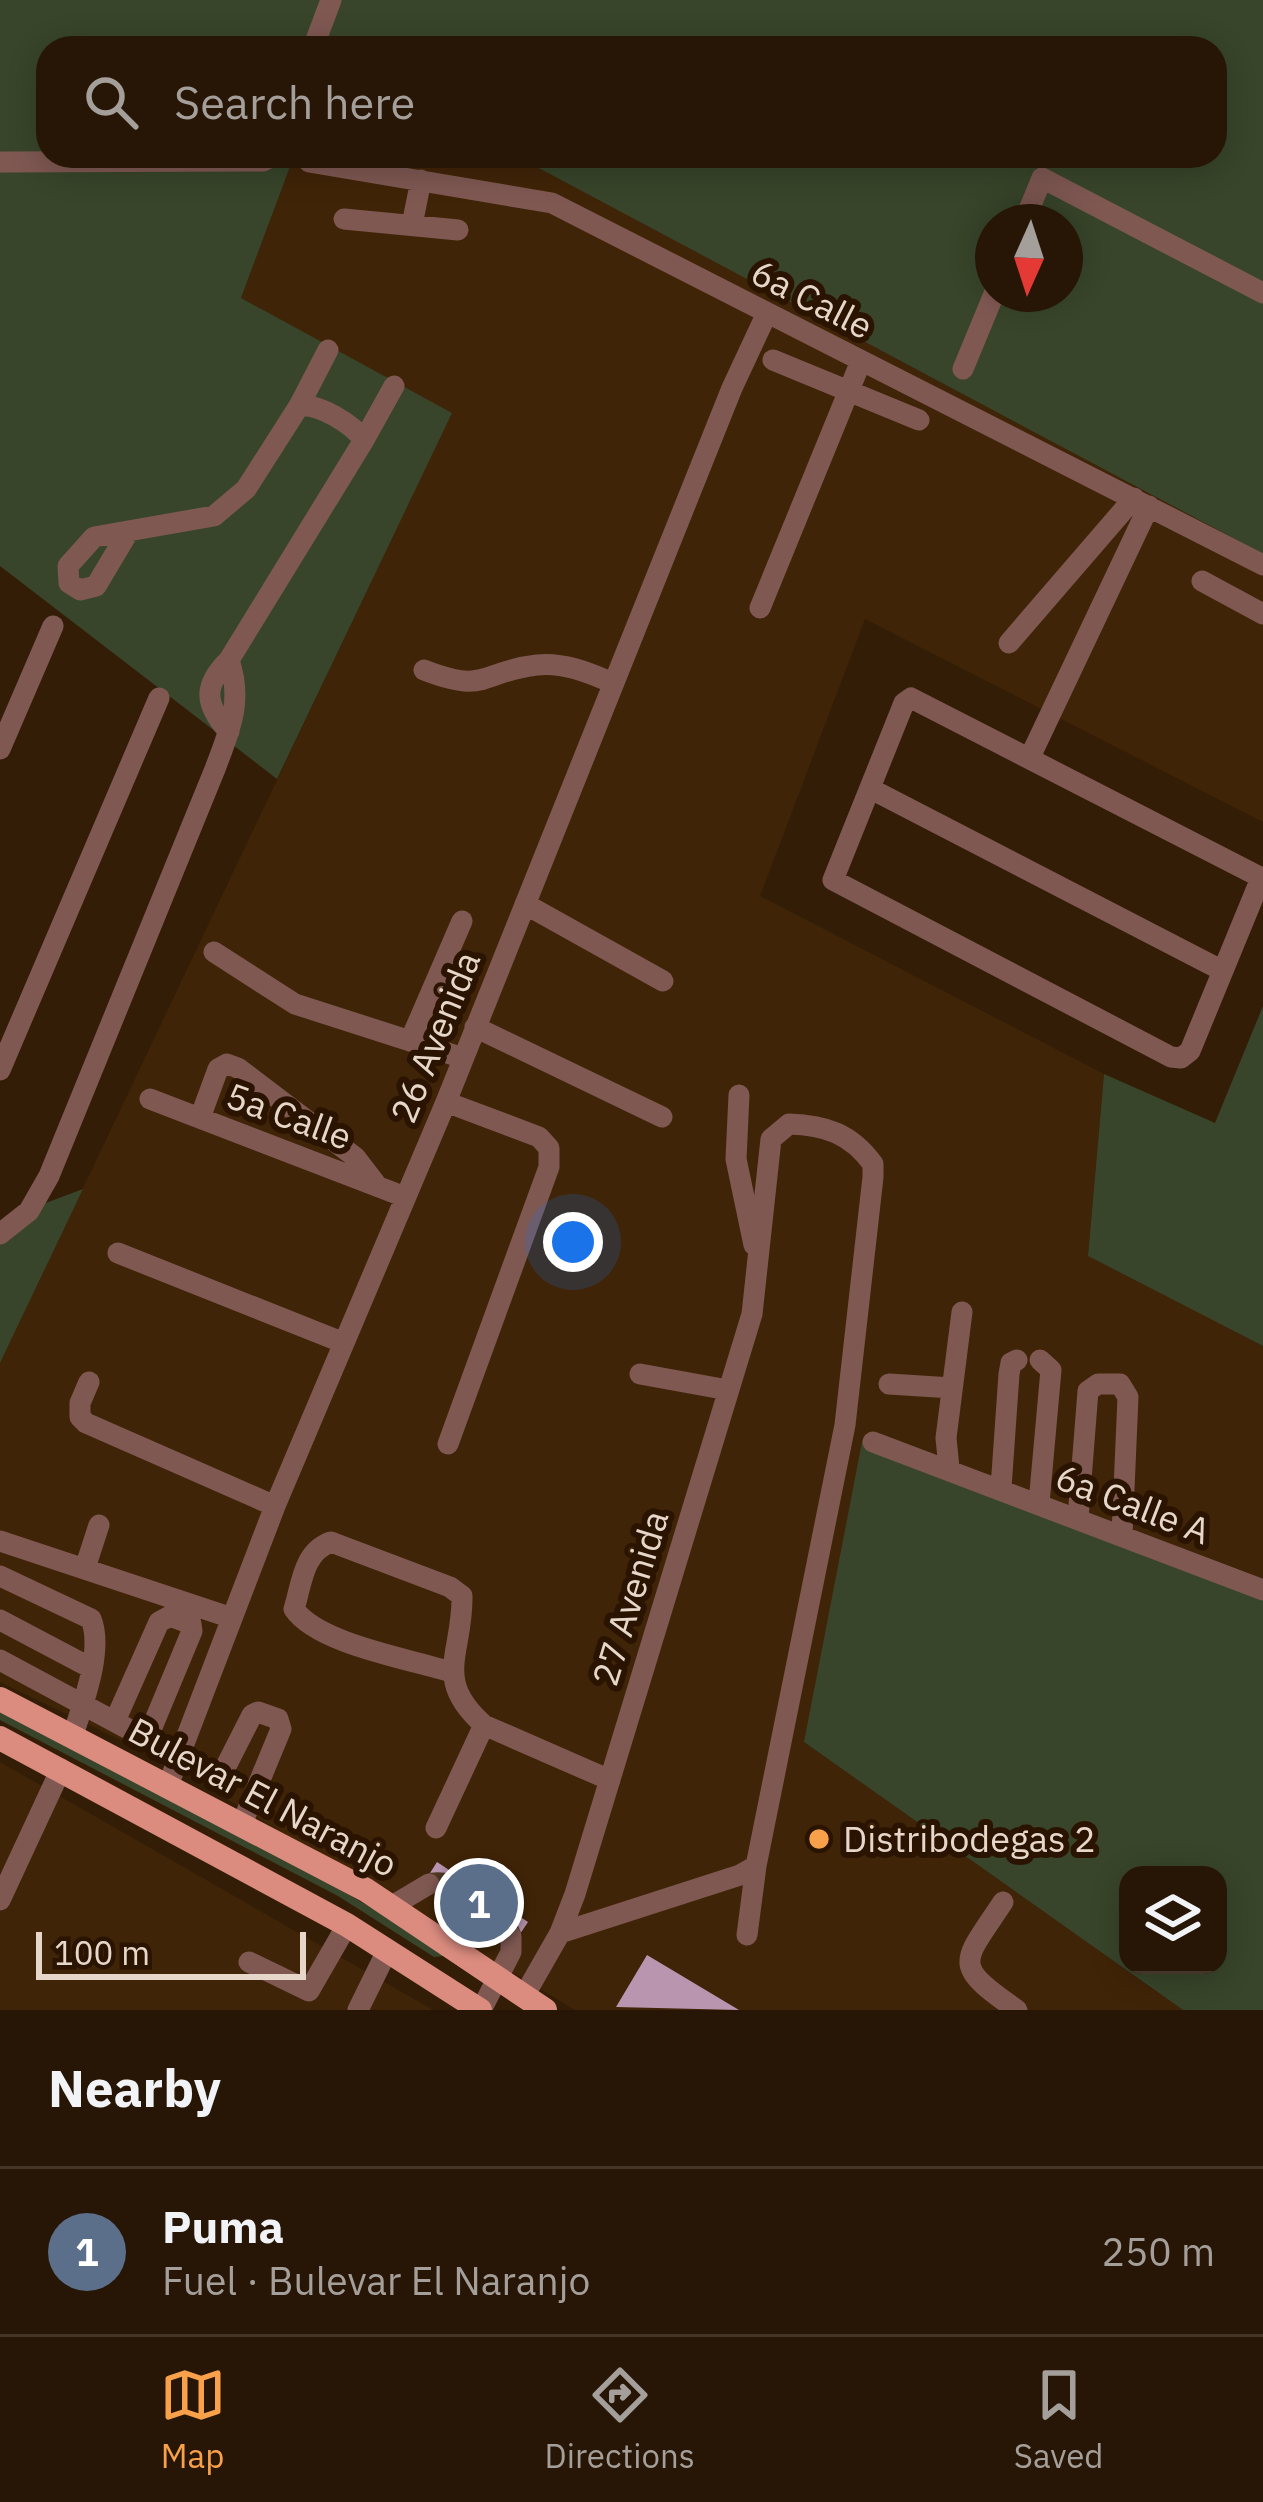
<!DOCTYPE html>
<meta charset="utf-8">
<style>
body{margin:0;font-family:"IBM Plex Sans",sans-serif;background:#332313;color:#f1f3f6}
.controls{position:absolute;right:36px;bottom:36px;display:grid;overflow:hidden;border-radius:24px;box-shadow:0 6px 30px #0003}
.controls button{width:108px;height:108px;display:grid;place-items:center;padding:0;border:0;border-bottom:3px solid #433527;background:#271605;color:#f1f3f6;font:60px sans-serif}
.compass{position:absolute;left:975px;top:204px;width:108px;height:108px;border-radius:50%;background:#271605;box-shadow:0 6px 30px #0003;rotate:183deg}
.scale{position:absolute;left:36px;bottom:30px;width:270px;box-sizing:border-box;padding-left:12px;border:6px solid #e7d7ca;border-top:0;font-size:33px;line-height:42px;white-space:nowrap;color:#e7d7ca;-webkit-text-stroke:9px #2a1400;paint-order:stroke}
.you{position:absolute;left:573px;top:1242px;width:42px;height:42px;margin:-30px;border:9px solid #fff;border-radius:50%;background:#1a73e8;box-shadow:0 0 0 18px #1a73e833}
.badge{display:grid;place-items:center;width:78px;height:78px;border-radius:50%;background:#f8a14a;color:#fff;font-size:39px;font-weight:700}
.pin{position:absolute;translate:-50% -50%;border:6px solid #fff;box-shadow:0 3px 12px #0006}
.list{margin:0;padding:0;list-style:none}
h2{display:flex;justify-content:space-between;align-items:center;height:156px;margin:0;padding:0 48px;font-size:51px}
h2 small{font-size:39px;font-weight:400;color:#a49f9a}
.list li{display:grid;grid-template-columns:78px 1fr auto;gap:36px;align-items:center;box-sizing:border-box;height:168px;padding:0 48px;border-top:3px solid #433527}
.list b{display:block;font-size:45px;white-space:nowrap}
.list p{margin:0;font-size:39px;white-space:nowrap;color:#a49f9a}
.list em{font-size:39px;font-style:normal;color:#a49f9a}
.icon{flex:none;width:66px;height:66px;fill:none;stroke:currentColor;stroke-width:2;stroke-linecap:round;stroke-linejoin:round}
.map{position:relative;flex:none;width:1263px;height:2010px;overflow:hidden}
.search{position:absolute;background:#271605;box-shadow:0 6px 30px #0003;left:36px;right:36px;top:36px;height:132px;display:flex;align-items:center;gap:30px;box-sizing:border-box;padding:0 42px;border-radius:36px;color:#a49f9a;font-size:45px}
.sheet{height:324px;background:#271605}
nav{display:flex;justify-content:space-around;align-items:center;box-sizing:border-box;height:168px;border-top:3px solid #433527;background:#271605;font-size:33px;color:#a49f9a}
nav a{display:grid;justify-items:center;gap:6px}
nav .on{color:#f8a14a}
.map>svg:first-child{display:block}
</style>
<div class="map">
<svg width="1263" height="2010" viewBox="0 0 1263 2010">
<rect width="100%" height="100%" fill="#341d07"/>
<path fill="#402407" d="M 294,156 L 516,156 L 1263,554 L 1263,822 L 865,619 L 760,896 L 1104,1074 L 1088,1256 L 1263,1346 L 1263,1597 L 804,1742 L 1183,2010 L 575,2010 L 164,1761 L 0,1682 L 0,1363 L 451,414 L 241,298 Z
M 0,1762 L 433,2010 L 0,2010 Z"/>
<path fill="#38452a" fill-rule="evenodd" d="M 0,0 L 1263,0 L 1263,554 L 516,156 L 1215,156 L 1215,48 L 48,48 L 48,156 L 294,156 L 241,298 L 452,413 L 277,779 L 0,566 ZM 993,222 L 1065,222 L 1065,294 L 993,294 Z
M 1263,1006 L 1263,1346 L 1088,1256 L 1104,1074 L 1215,1123 Z
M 83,1189 L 0,1363 L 0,1237 L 35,1207 Z
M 862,1442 L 1263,1597 L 1263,2010 L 1183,2010 L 804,1742 ZM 1128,1875 L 1218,1875 L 1218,1965 L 1128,1965 Z
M 0,1710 L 339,1889 L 435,1945 L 444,1956 L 434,1957 L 338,1896 L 0,1720 Z"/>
<path fill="#ba95b0" d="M 437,1862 L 528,1922 L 516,1940 L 425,1881 Z
M 647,1955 L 739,2010 L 616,2007 Z"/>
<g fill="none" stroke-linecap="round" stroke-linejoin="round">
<path stroke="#4f3924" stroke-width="21" stroke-dasharray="21 10" stroke-linecap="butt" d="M 429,1884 C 454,1875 503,1913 511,1936"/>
<path stroke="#7f5852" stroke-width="21" d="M 313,48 L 331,0
M 0,162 L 263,161 L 272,156
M 309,162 L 552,203 L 1263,565
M 344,219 L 458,230
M 1024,222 L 1042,178 L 1263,293
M 412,225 L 421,180
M 773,360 L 919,420
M 963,369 L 994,294
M 299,406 L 328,350
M 364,440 L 394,386
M 127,534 L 96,586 L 80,590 L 69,583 L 68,566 L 94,537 L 214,516 L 246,489 L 299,406 C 319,403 352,424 364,440 L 229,660 C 202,686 205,705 229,732
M 1202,581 L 1263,614
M 760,608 L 861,361
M 1009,643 L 1134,498
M 424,670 C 488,695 481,671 537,665 C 564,662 589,673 613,683
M 911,698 L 1258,876 L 1259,883 L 1190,1051 L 1181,1058 L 1171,1057 L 833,880 L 904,703 Z
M 0,749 L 53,626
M 1030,757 L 1149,506
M 871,789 L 1223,971
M 525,904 L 663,981
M 214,952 L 295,1004 L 463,1058
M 475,1027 L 662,1117
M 410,1041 L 462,921
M 0,1070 L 159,698
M 739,1095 L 736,1159 L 754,1245
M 150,1099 L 405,1197
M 446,1102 L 539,1137 L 549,1148 L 549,1167 L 448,1444
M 200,1118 L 218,1069 L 227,1064 L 238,1068 L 355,1157 L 375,1183
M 0,1234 L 29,1211 L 49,1176 L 215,769 C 230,729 243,702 229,660
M 118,1253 L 344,1343
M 640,1374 L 728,1390
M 89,1382 L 80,1403 L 80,1417 L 86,1423 L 275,1506
M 889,1384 L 952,1388
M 873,1442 L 1263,1590
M 949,1468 L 946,1438 L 962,1312
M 1001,1488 L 1009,1374 L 1011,1363 L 1017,1360
M 1039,1503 L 1051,1370 L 1040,1360
M 1078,1518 L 1088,1391 L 1098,1384 L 1120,1384 L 1128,1397 L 1122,1535
M 0,1541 L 232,1618
M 85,1568 L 99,1525
M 0,1576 L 91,1619 C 104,1651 82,1706 72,1738
M 0,1620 L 91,1668
M 0,1660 L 132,1731 L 145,1736 L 150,1732 L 192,1631 L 191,1624 L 170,1616 L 159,1622 L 115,1721
M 451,1672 C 410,1659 318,1644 294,1609 C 302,1583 303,1552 331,1542 L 450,1587 L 462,1596 C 463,1654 432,1679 484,1725 L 610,1780
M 222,1774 L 252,1715 L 258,1712 L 278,1719 L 281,1729 L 241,1826
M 167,1788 L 275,1506 L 446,1102 L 732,388 L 767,313
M 436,1828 L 484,1725
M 0,1900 L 61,1769
M 1003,1902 C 962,1964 951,1964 1017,2010
M 392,1906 L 429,1884
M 560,1933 L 740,1875 L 756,1866
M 249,1962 L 309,1991 L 347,1925
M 524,1996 L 560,1933 L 575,1894 L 752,1314 L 771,1139 L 789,1124 C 826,1125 851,1134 873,1164 L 873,1177 L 845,1425 L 756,1866 L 747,1935
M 358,2010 L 387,1951
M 481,2010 L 511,1952 L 511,1936"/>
<path stroke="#db8c7f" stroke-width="24" d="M 0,1699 L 366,1890 L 545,2010
M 0,1738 L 347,1925 L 480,2010"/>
</g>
<circle fill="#f8a14a" stroke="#2a1400" stroke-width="4.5" cx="819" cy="1839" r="12"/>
<g text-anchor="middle" stroke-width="12" stroke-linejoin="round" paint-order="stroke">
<g font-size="36" fill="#e7d7ca" stroke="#2a1400">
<text transform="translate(812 299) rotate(27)" y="13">6a Calle</text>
<text transform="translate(435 1037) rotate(-68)" y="13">26 Avenida</text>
<text transform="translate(289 1116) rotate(20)" y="13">5a Calle</text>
<text transform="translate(1133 1504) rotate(21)" y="13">6a Calle A</text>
<text transform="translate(630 1598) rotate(-73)" y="13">27 Avenida</text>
<text transform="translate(263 1797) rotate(28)" y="13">Bulevar El Naranjo</text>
</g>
<g font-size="36" fill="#e7d7ca" stroke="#2a1400" text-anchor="start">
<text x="843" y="1852">Distribodegas 2</text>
</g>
</g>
</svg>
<div class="controls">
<button><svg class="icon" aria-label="layers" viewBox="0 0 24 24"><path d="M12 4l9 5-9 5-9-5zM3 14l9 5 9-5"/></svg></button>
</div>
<svg class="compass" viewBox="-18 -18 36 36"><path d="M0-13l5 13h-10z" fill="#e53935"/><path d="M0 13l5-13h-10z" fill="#a49f9a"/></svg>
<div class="scale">100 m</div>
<div class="you"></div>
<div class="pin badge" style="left:479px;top:1903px;background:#5c6f8a">1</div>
<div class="search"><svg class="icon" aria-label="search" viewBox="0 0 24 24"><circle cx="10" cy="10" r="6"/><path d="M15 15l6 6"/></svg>Search here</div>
</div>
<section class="sheet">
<h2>Nearby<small></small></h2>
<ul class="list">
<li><span class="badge" style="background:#5c6f8a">1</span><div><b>Puma</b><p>Fuel · Bulevar El Naranjo</p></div><em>250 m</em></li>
</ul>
</section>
<nav>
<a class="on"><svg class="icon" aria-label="map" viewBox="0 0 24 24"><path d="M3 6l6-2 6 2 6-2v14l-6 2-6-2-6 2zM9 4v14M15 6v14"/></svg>Map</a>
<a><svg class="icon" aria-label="directions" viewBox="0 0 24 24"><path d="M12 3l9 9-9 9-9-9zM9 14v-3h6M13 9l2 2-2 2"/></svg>Directions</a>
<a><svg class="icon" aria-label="saved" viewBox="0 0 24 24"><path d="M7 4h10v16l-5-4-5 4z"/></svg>Saved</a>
</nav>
